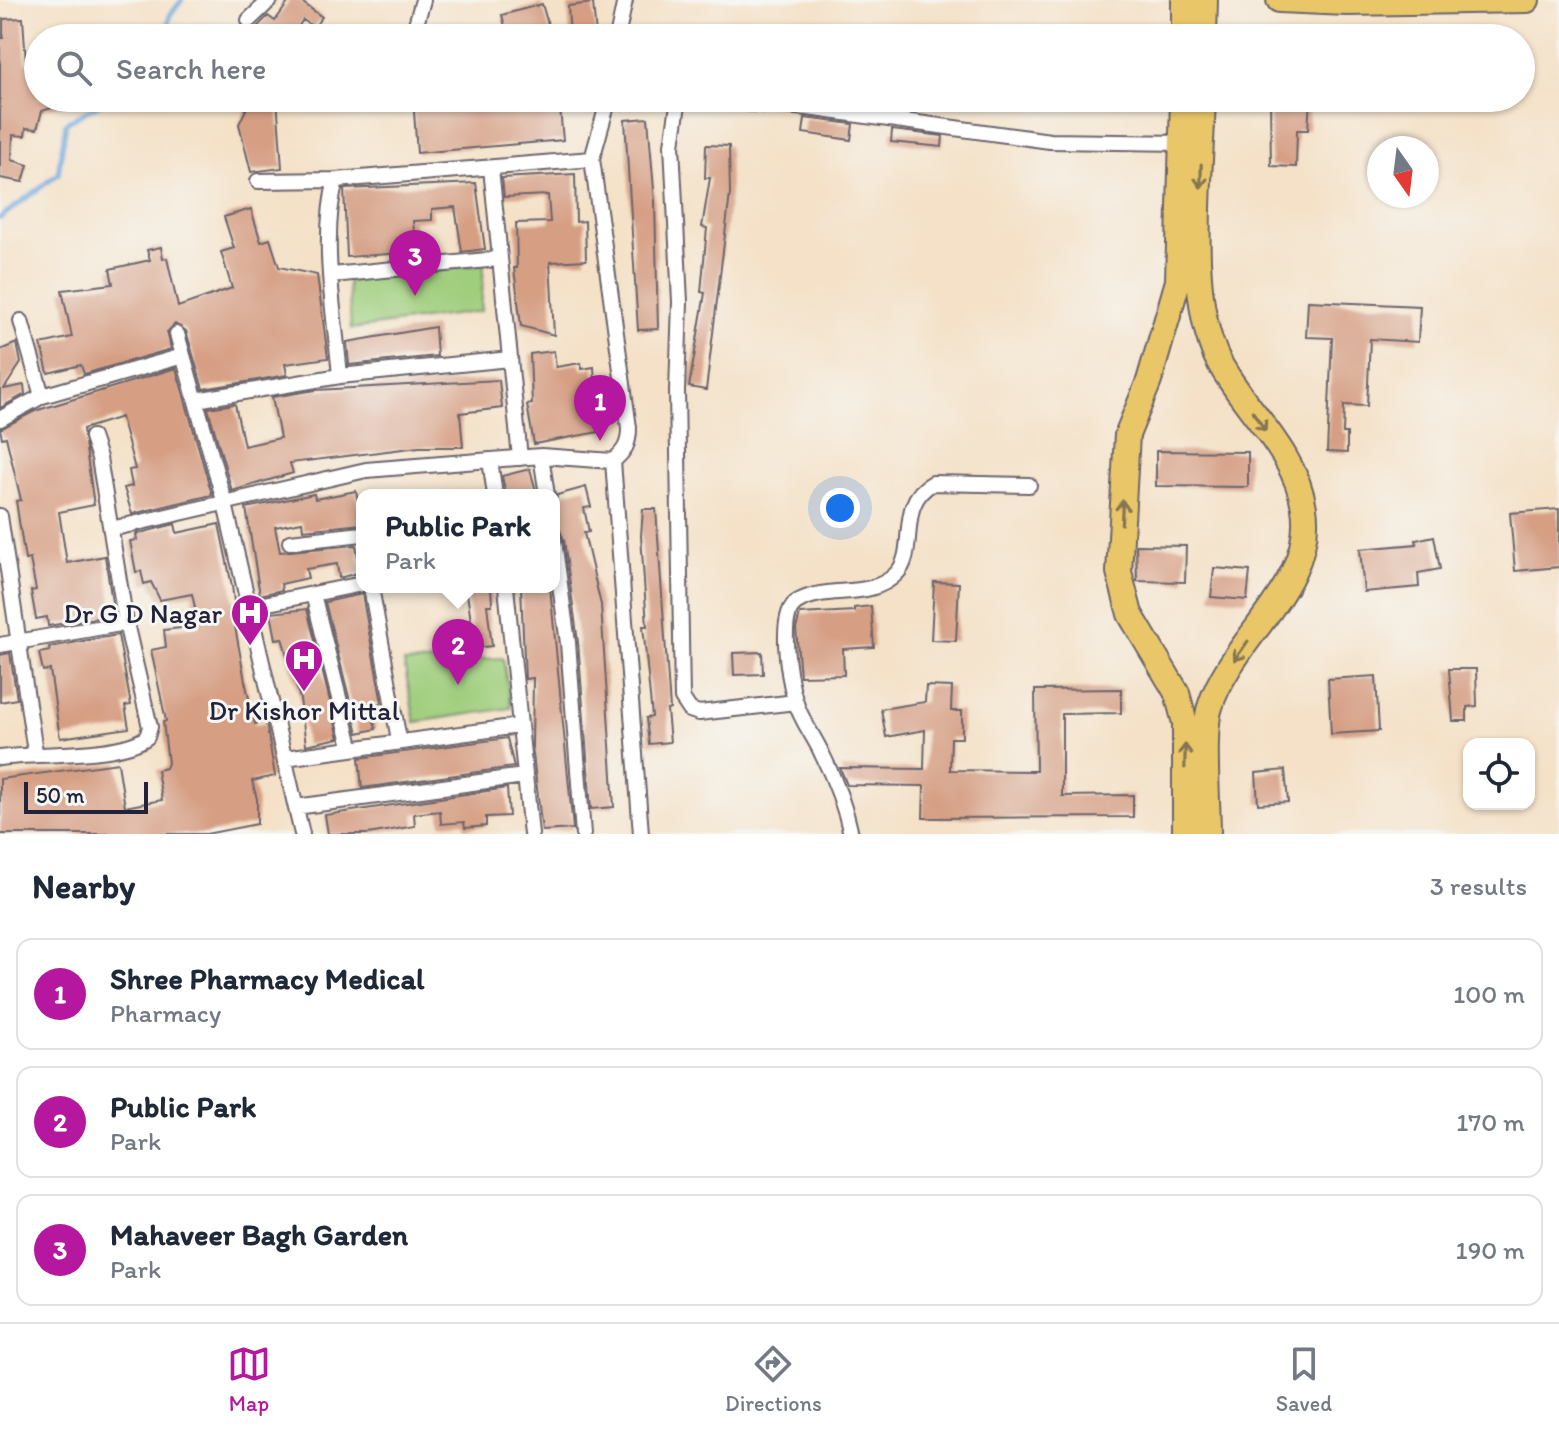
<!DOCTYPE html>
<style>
body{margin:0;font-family:Itim,sans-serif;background:#f2f2f3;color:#1f2937}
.controls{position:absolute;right:24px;bottom:24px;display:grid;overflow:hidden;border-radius:16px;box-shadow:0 2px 6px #0004}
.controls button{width:72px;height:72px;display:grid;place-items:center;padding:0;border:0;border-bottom:2px solid #e0e1e3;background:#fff;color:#1f2937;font:40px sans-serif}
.compass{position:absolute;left:1367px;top:136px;width:72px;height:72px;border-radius:50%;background:#fff;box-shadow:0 2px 6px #0004;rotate:166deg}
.scale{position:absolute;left:24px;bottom:20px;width:124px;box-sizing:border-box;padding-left:8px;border:4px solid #22223b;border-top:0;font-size:22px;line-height:28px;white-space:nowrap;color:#22223b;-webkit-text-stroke:6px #f6f6f2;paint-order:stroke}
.you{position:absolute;left:840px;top:508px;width:28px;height:28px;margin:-20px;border:6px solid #fff;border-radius:50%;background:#1a73e8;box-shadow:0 0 0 12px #1a73e833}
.badge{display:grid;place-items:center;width:52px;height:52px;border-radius:50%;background:#b5179e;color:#fff;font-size:26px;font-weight:700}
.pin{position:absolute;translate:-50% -66px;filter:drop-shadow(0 2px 4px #0008)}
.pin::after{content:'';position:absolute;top:42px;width:28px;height:24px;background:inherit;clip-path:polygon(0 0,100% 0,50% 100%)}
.popup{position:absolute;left:356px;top:489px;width:204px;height:104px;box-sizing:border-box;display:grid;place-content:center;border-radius:16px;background:#fff;filter:drop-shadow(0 2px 6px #0005);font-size:26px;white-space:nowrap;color:#747a83}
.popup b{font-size:30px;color:#1f2937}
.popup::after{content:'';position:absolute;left:50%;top:100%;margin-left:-16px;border:16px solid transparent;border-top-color:#fff}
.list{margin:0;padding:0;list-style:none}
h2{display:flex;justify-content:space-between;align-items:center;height:104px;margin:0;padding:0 32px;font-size:34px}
h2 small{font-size:26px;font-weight:400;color:#747a83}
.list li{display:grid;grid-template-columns:52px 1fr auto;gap:24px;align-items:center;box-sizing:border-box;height:112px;margin:0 16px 16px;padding:0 16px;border:2px solid #e0e1e3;border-radius:16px}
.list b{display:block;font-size:30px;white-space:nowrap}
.list p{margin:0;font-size:26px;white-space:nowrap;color:#747a83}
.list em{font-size:26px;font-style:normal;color:#747a83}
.icon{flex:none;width:44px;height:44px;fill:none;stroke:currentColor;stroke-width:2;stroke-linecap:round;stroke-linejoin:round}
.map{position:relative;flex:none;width:1559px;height:834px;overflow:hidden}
.search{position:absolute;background:#fff;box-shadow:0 2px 6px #0004;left:24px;right:24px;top:24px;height:88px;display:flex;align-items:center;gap:20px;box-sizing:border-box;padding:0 28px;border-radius:44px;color:#747a83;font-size:30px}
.sheet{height:488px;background:#fff}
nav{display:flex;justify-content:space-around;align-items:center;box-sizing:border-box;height:112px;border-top:2px solid #e0e1e3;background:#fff;font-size:22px;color:#747a83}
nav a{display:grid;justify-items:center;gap:4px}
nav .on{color:#b5179e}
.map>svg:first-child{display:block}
</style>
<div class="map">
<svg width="1559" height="834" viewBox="0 0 1559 834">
<rect width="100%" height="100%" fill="#f6f6f2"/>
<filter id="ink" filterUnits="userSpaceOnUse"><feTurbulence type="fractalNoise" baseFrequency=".0125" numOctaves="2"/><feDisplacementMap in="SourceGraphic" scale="16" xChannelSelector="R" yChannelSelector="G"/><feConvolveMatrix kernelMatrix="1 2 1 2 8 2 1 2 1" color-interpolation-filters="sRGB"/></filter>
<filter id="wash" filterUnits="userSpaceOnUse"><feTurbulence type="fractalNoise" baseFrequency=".006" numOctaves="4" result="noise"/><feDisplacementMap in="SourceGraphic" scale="32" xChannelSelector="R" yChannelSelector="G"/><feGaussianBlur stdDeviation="1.8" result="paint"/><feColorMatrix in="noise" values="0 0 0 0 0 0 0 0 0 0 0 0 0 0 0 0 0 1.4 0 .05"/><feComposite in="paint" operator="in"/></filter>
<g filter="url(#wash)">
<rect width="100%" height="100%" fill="#f4e1c7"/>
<path fill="#9fce7c" stroke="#60785c" stroke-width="2" d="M 484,264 L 481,311 L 351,329 L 348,281 Z
M 503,658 L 511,708 L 415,722 L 404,663 Z"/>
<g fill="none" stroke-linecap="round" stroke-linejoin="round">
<path stroke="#69a4da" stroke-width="5" d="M 166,38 L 170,15 L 182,0
M 0,218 L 58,174 L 66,123 L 105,101 L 119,98"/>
</g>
<g id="blocks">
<path fill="#d69f84" d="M 290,0 L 299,0 L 322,17 L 314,27 L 303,20 L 290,38 L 275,38 L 258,26 L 268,16 L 275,21 Z
M 593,3 L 596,35 L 570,37 L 568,6 Z
M 542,4 L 552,38 L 508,38 L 502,15 Z
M 23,18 L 26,63 L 38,61 L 38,98 L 73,101 L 42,111 L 37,129 L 26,128 L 25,136 L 13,135 L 12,160 L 28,165 L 23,182 L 0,178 L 0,38 L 3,38 L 3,19 Z
M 277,98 L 282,168 L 251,172 L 239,124 L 251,99 Z
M 413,98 L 559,98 L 563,140 L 417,153 Z
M 1270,98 L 1310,98 L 1308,130 L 1297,130 L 1296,167 L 1271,166 Z
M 648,118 L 655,202 L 658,329 L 638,330 L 625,120 Z
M 805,118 L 853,124 L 851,140 L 803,133 Z
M 892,130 L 943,136 L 942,147 L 891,142 Z
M 706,145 L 729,146 L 730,194 L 706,390 L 689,387 L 705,293 L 701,292 L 707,228 L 702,227 L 710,178 L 705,178 Z
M 575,174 L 576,222 L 585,221 L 586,260 L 550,262 L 554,335 L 521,326 L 514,268 L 517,268 L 516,223 L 550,222 L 548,195 L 504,197 L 502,178 Z
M 476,183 L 485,249 L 462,252 L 455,207 L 432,209 L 432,220 L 413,221 L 416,252 L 347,257 L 344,189 Z
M 251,209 L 261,242 L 270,239 L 279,267 L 317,275 L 328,358 L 285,364 L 287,375 L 203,389 L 186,331 L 175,324 L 167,332 L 171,349 L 84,374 L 81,365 L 48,373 L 41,344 L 72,337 L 62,290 L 113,284 L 110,269 L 150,260 L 147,250 L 161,247 L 163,259 L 167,258 L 178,307 L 232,288 L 221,252 L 234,248 L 224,217 Z
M 1308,301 L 1420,306 L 1418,342 L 1370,339 L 1367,406 L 1344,405 L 1343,433 L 1347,433 L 1347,453 L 1327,452 L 1332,338 L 1306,337 Z
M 435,327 L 437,356 L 349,365 L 347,342 Z
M 17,343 L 21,363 L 4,389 L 24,385 L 25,394 L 0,408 L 0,350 Z
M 554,351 L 556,367 L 581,363 L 582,369 L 594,367 L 597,415 L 602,415 L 604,431 L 534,444 L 527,405 L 532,404 L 530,354 Z
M 176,368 L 212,495 L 132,514 L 124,488 L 132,486 L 129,470 L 135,469 L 121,417 L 83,429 L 94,505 L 59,512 L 63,538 L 67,563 L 105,556 L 114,615 L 48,626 L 47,617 L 36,619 L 31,591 L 36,590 L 30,559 L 25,560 L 16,501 L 21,500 L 6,437 L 2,438 L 0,429 L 35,411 Z
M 499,380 L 502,408 L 460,413 L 463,447 L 419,447 L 290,463 L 293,473 L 232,491 L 208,408 L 235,404 L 244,446 L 280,438 L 272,397 L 316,390 Z
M 1156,451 L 1248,452 L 1248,487 L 1156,486 Z
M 530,469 L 537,495 L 506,495 L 502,476 Z
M 586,487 L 591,507 L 584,508 L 589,532 L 584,533 L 601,605 L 614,807 L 591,809 L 578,642 L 564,540 L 554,516 L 557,495 Z
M 356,491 L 362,524 L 303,530 L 302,522 L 275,527 L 280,552 L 356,545 L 361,572 L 339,578 L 337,564 L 306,569 L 308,578 L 281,584 L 282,590 L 260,595 L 246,508 L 314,494 L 315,499 Z
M 643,509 L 656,509 L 670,709 L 667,710 L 670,742 L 649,744 L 646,718 L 652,717 L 643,626 L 647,626 L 641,536 Z
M 1559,509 L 1559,567 L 1515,571 L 1510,513 Z
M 175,524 L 177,533 L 219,524 L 232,586 L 235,610 L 232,610 L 245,681 L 255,724 L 266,722 L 275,776 L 252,781 L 257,799 L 257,824 L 206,834 L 0,834 L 0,779 L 118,763 L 125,807 L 162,800 L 157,770 L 166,768 L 168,763 L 163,722 L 166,721 L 151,650 L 166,647 L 164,630 L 199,626 L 192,594 L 160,600 L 151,582 L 144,584 L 141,571 L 136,572 L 130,541 L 137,540 L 136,534 Z
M 1434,536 L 1440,569 L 1418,573 L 1419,587 L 1364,592 L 1360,549 L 1417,544 L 1416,540 Z
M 1136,545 L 1186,546 L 1185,582 L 1137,581 Z
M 1214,568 L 1250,571 L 1247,600 L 1211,597 Z
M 934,582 L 959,583 L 956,641 L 931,640 Z
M 466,587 L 491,587 L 492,605 L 487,605 L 492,646 L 475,648 Z
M 521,587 L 550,587 L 573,829 L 542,831 L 532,746 L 533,678 L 525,679 Z
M 362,594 L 382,703 L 370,705 L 376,729 L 358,733 L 325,602 Z
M 871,606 L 874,647 L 843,649 L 844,675 L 800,676 L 796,629 L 800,614 L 854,611 L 854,608 Z
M 307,609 L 339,738 L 306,745 L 300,699 L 282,638 L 276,639 L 271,613 Z
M 118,635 L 131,705 L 125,706 L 129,728 L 60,738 L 50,670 L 43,671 L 39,653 L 50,651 L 49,647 Z
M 762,652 L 763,674 L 734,675 L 733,653 Z
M 10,653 L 17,699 L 0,702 L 0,655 Z
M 1449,669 L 1476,669 L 1477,706 L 1467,707 L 1467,721 L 1453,721 Z
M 1376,676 L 1379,731 L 1331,734 L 1328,679 Z
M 926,686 L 952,687 L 951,711 L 962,711 L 962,738 L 951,738 L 950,770 L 1036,771 L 1035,690 L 1121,689 L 1121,713 L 1062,714 L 1062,796 L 1133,795 L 1133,817 L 923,818 L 924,786 L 847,785 L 840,768 L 924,769 L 925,730 L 886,737 L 881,709 L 925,702 Z
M 507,738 L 514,767 L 362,788 L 359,758 Z
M 1285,770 L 1288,802 L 1258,804 L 1256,773 Z
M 507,788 L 509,816 L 486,817 L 486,826 L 465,828 L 464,822 L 441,824 L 440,811 L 414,814 L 415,826 L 368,834 L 328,834 L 325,815 Z"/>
</g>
</g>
<g filter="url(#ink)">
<use href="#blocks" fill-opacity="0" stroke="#6c656c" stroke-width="2"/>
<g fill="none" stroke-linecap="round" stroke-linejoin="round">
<defs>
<path id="minor" d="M 249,20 L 270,0
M 412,38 L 423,0
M 617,38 L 625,0
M 491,168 L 520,458
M 336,180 C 320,237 335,317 340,376
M 258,181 L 336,180 L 592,159
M 332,275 L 498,259
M 21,321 L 42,396
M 177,334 L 225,504 L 302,834
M 196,400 L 340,376 L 510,359
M 0,419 L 42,396 L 183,356
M 541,456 L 547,495
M 490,460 L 495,495
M 613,461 L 641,834
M 0,516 L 35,752
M 111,529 L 366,470 L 541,456 L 613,461 C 625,451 629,444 629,428 L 592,159 L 609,98
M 554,541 L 568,643 L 583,834
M 290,542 L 362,534
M 371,587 L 399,740
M 506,587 L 531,834
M 313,594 L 351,746
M 249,607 L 362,584
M 0,645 L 126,623
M 796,702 L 699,713 L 690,710 L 682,698 L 677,391 L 680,302 L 672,145 L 679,98 L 808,108 L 1050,141 L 1182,143
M 0,758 C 38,752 119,758 147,737 L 150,727 L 126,623 L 99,458 L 92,437
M 285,758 L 519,726
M 296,807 L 524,776
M 851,834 C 845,806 835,780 822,754 C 814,736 800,719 795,700 C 789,679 777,614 797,602 C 827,584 869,601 896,574 C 919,552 895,503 933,483 L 1029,485"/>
<path id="primary" d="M 1279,0 L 1347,3 L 1527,0
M 1184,38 L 1184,0
M 1204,38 L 1205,0
M 1183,98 L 1178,281 L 1149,381 L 1127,435 L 1119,572 L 1130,614 L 1177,693 L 1185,723 L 1185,834
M 1203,98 C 1201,172 1185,297 1219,362 C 1245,410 1296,452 1304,508 C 1316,586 1231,638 1210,707 C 1202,731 1208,805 1208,834"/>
</defs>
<use href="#minor" stroke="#6c656c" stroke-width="18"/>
<use href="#primary" stroke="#6c656c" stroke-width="28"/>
<use href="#minor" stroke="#fff" stroke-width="14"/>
<use href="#primary" stroke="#e9c769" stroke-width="24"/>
</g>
<defs><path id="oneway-shaft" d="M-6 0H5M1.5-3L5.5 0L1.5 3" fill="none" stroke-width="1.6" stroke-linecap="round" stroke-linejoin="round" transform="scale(2)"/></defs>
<g stroke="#867452">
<use href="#oneway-shaft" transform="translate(1201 176) rotate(91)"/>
<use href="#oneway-shaft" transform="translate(1259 421) rotate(56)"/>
<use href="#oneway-shaft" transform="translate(1122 512) rotate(-87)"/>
<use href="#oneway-shaft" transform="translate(1241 651) rotate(125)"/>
<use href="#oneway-shaft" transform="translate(1185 756) rotate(-89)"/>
</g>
</g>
<defs>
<symbol id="hospital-pin" viewBox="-11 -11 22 30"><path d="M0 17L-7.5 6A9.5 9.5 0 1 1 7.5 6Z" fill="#b5179e" stroke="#f6f6f2"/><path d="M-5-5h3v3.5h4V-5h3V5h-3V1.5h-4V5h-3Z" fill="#fff"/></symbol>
</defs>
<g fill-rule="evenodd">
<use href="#hospital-pin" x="228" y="591" width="44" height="60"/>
<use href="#hospital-pin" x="282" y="637" width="44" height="60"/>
</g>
<g text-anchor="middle" stroke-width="6" stroke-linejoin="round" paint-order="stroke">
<g font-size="28" fill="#22223b" stroke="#f6f6f2" text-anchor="end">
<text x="222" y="623">Dr G D Nagar</text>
<text x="304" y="720" text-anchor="middle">Dr Kishor Mittal</text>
</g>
</g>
</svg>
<div class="controls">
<button><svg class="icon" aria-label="locate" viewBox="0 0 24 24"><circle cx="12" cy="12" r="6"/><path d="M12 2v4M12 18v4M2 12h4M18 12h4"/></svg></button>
</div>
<svg class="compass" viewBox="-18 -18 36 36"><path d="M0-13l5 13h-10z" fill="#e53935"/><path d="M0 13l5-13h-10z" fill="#747a83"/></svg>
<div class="scale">50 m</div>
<div class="you"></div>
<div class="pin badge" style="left:600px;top:441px">1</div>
<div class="pin badge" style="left:458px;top:685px">2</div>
<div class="popup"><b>Public Park</b>Park</div>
<div class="pin badge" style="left:415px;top:296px">3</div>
<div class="search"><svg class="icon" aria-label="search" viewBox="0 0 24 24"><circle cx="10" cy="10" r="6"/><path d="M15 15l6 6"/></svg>Search here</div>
</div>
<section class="sheet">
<h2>Nearby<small>3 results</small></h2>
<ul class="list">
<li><span class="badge">1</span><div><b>Shree Pharmacy Medical</b><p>Pharmacy</p></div><em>100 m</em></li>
<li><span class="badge">2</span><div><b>Public Park</b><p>Park</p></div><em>170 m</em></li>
<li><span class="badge">3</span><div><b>Mahaveer Bagh Garden</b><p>Park</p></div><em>190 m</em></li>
</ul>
</section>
<nav>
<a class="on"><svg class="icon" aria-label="map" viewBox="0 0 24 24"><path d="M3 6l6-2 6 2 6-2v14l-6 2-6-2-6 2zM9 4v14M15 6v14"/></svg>Map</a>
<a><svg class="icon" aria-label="directions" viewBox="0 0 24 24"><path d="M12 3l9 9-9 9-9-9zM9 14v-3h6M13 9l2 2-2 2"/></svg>Directions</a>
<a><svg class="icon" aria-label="saved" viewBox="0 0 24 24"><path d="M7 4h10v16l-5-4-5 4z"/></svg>Saved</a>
</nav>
